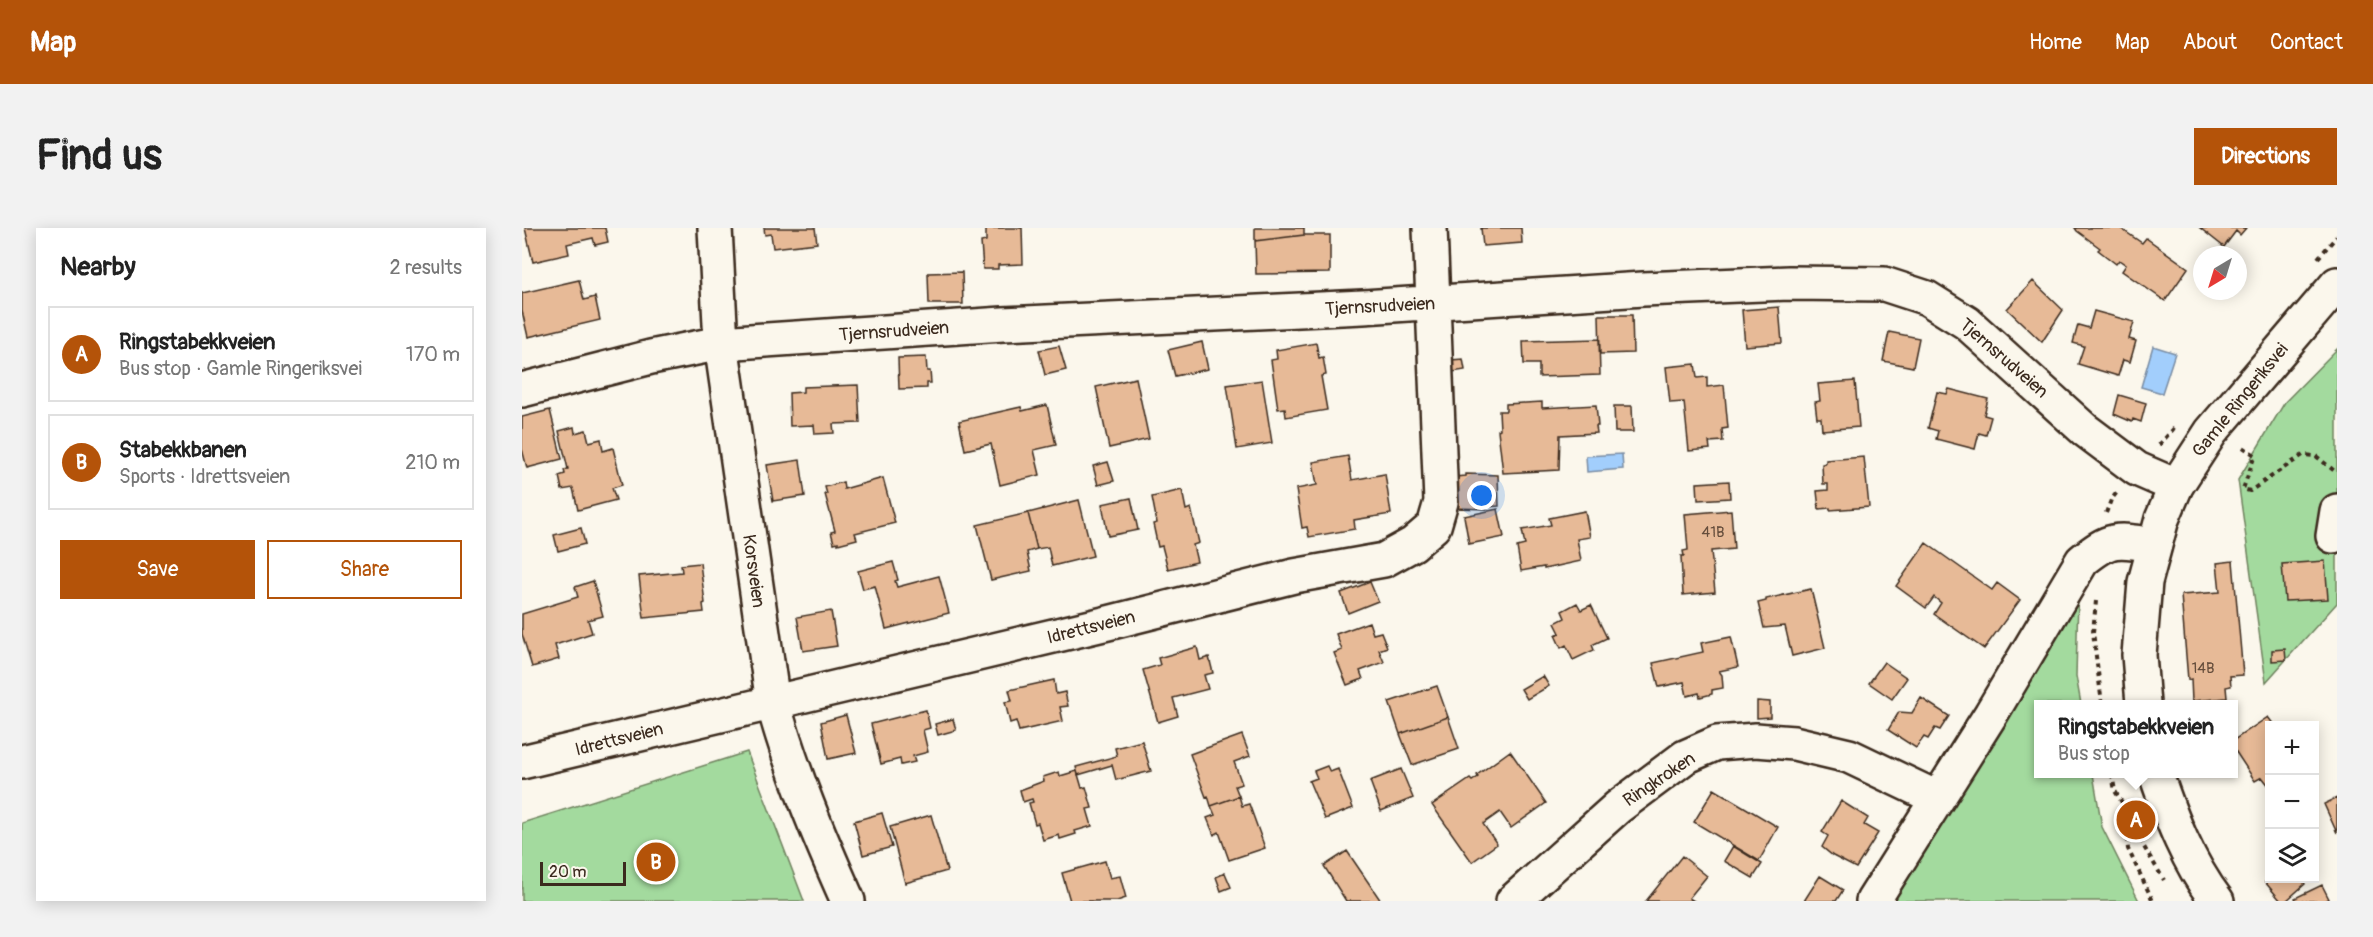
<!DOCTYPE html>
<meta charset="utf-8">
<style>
body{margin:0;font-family:Pangolin,sans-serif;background:#f2f2f2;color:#222}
.controls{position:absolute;right:18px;bottom:18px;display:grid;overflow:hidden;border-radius:0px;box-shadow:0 3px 15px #0003}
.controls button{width:54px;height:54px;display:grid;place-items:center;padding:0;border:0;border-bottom:2px solid #e0e0e0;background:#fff;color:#222;font:30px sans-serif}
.compass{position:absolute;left:1671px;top:18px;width:54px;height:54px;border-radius:50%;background:#fff;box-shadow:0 3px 15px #0003;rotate:218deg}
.scale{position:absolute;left:18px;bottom:15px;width:86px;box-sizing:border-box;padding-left:6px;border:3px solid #3b2a1e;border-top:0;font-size:16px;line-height:21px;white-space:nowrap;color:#3b2a1e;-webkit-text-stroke:4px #fbf7ec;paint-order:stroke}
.you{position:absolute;left:960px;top:268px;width:21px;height:21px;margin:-15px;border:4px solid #fff;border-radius:50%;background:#1a73e8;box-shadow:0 0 0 9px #1a73e833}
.badge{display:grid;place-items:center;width:39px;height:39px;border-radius:50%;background:#b45309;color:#fff;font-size:20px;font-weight:700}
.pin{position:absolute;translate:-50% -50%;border:3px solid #fff;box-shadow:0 2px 6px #0006}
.popup{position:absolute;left:1512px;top:472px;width:204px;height:78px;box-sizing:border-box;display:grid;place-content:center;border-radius:0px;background:#fff;filter:drop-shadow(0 2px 4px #0005);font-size:20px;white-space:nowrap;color:#767676}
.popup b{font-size:22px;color:#222}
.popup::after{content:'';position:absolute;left:50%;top:100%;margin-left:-12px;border:12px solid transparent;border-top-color:#fff}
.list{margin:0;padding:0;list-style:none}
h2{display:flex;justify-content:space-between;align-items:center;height:78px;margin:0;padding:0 24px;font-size:26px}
h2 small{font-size:20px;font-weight:400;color:#767676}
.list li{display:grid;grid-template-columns:39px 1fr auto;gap:18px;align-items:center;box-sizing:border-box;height:96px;margin:0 12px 12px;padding:0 12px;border:2px solid #e0e0e0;border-radius:0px}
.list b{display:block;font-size:22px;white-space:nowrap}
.list p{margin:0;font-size:20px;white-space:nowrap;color:#767676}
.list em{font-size:20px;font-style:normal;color:#767676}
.actions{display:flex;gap:12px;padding:18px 24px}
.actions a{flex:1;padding:14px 0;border:2px solid #b45309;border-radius:0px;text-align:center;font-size:21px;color:#b45309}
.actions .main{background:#b45309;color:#fff}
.icon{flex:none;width:33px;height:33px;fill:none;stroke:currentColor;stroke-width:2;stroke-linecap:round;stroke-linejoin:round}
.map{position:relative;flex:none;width:1815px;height:673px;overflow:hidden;border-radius:0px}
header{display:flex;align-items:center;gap:36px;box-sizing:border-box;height:84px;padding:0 30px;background:#b45309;color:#fff}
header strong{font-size:28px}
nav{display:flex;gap:33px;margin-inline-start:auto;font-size:21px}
.intro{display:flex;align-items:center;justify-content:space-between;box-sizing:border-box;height:144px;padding:0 36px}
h1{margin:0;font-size:42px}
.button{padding:15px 27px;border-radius:0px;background:#b45309;color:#fff;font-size:21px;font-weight:700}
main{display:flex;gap:36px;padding:0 36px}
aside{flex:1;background:#fff;border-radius:0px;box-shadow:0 3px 15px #0003}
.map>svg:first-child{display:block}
</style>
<header>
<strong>Map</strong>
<nav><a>Home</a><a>Map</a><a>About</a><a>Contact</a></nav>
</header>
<div class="intro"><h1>Find us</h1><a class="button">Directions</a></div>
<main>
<aside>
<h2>Nearby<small>2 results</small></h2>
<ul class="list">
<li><span class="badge">A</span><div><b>Ringstabekkveien</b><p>Bus stop · Gamle Ringeriksvei</p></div><em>170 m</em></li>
<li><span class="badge">B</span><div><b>Stabekkbanen</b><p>Sports · Idrettsveien</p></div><em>210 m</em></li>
</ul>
<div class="actions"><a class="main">Save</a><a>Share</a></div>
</aside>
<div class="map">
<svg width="1815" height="673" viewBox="0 0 1815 673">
<rect width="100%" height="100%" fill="#fbf7ec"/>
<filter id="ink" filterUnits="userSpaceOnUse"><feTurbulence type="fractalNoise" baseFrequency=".0167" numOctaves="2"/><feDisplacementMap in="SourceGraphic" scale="12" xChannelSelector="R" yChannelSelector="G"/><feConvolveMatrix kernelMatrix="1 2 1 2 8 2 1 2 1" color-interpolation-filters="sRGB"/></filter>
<g filter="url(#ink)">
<path fill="#a3da9e" stroke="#6f825e" stroke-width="1.5" d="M 1815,121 L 1815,375 L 1744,454 L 1716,252 L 1763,174 Z
M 1556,369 L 1554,448 L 1559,476 L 1516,476 L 1516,546 L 1571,546 L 1580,599 L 1617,673 L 1350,673 Z
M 225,524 L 282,673 L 0,673 L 0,595 Z"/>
<path fill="#a2cefc" stroke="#798ca3" stroke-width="1.5" d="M 1631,118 L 1653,125 L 1640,165 L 1619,159 Z
M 1100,226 L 1101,241 L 1065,244 L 1064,228 Z"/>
<path fill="#e7ba97" stroke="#3b2a1e" stroke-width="1.5" d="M 3,0 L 83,0 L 86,14 L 73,17 L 71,10 L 45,16 L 47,26 L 11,34 Z
M 242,0 L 293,0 L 295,15 L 251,20 L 249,6 L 243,7 Z
M 464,0 L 500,0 L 501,36 L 476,37 L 476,41 L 461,41 L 459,14 L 464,13 Z
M 733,0 L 782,0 L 782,7 L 733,13 Z
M 959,0 L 999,0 L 1000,15 L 961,18 Z
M 1553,0 L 1598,0 L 1620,15 L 1624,10 L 1666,40 L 1643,73 L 1600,43 L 1604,37 L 1597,32 L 1594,36 L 1576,22 L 1578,20 L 1555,3 Z
M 1678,0 L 1724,0 L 1718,7 L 1714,3 L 1702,19 Z
M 782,7 L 808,7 L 808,45 L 734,46 L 733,13 Z
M 440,44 L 441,76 L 407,76 L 406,45 Z
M 57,52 L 62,72 L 73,69 L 78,92 L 6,109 L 0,83 L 0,65 Z
M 1511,53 L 1541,82 L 1520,114 L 1485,81 Z
M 1257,79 L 1260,115 L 1223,118 L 1220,82 Z
M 1572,83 L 1612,94 L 1607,111 L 1614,113 L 1608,134 L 1601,132 L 1596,148 L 1556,136 L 1562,118 L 1551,115 L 1556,97 L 1567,100 Z
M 1077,87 L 1110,87 L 1111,125 L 1078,126 Z
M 1367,104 L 1397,110 L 1391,139 L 1361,133 Z
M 1077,111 L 1078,147 L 1017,149 L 1017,136 L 1002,136 L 1001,113 Z
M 680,114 L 686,141 L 653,148 L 646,122 Z
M 794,115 L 797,130 L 801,129 L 804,147 L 799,148 L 805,182 L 764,189 L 763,180 L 756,181 L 749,132 L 755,131 L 754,122 Z
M 537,118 L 544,142 L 523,147 L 517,122 Z
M 404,129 L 405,143 L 408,143 L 409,155 L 405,155 L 405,160 L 377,161 L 376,130 Z
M 941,131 L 943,142 L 931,144 L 929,132 Z
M 1173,136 L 1175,150 L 1185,149 L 1185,159 L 1202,157 L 1206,200 L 1200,201 L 1201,213 L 1187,214 L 1188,221 L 1167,223 L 1162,174 L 1148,175 L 1144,139 Z
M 614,150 L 627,211 L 587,220 L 574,159 Z
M 740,152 L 750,215 L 715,221 L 705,157 Z
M 1333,153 L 1337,199 L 1300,202 L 1299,190 L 1295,190 L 1293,174 L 1298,173 L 1296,156 Z
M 336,157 L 338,195 L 311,196 L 312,205 L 293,206 L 292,197 L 268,198 L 267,165 L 281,164 L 281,159 Z
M 1427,161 L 1466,171 L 1462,187 L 1469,189 L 1464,207 L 1457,205 L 1453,221 L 1414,211 L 1416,203 L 1406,200 L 1415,164 L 1425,166 Z
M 1597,167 L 1624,175 L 1619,194 L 1611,191 L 1610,194 L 1592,186 Z
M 1020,174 L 1020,180 L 1074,177 L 1076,198 L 1074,198 L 1075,205 L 1038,207 L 1037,242 L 981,245 L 976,202 L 978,201 L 977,183 L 984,183 L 984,176 Z
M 525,177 L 534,217 L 512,222 L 518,247 L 478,257 L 469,216 L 443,222 L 437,193 L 499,179 L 500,183 Z
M 1092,178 L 1110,178 L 1111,204 L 1093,204 Z
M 28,182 L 40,231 L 5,240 L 0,221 L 0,189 Z
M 52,199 L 53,205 L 64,202 L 67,214 L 79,211 L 81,223 L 91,220 L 100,257 L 90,260 L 94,272 L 56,282 L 51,260 L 40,262 L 37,248 L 43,246 L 42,242 L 46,241 L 37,203 Z
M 826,228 L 830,252 L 863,246 L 869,286 L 832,292 L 833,301 L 787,309 L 785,299 L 780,300 L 774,261 L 795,257 L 791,234 Z
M 1342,229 L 1347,279 L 1308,282 L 1308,280 L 1297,281 L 1295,263 L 1306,262 L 1306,256 L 1301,256 L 1300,236 L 1304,235 L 1304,232 Z
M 278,232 L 283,268 L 251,273 L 245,237 Z
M 586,234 L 592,253 L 576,257 L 571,238 Z
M 944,246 L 976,247 L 977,278 L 965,279 L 965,281 L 933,280 L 932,249 L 944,248 Z
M 361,250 L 373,295 L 333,305 L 335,311 L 316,316 L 316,314 L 312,315 L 309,304 L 313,303 L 303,266 L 305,266 L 303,259 L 321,254 L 322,261 Z
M 1207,253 L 1208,270 L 1176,272 L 1175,255 Z
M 660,262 L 664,282 L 669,280 L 677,315 L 671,317 L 675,334 L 646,341 L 640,318 L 636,319 L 631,296 L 635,295 L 630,269 Z
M 609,270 L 616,302 L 586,308 L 580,276 Z
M 557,272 L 571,328 L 530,338 L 526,319 L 515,321 L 506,285 Z
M 976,281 L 982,309 L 947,316 L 942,288 Z
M 1209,282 L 1212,321 L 1189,323 L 1193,364 L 1161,367 L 1159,328 L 1162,328 L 1161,323 L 1166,322 L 1163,286 Z
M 1063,283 L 1068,309 L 1055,311 L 1059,333 L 1022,341 L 1022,339 L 999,343 L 995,319 L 1003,317 L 1000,302 L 1029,297 L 1027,290 Z
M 506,285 L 515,321 L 505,324 L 509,343 L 469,352 L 455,297 Z
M 59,300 L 63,316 L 36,323 L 32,307 Z
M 1404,315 L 1470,362 L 1475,355 L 1498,372 L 1462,421 L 1412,386 L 1419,375 L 1412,369 L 1404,380 L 1374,358 Z
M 1711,333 L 1721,447 L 1708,448 L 1709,458 L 1704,459 L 1705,470 L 1670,473 L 1669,451 L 1666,452 L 1659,367 L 1698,364 L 1695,335 Z
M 1803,333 L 1806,371 L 1763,373 L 1760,336 Z
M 371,334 L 376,352 L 373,353 L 375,359 L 417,348 L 427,385 L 364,401 L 353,358 L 341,361 L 336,343 Z
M 178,335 L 183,375 L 181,376 L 182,384 L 122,390 L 117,348 L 160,344 L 159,337 Z
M 71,353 L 81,388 L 66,392 L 70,405 L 33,417 L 37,431 L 10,439 L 0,406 L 0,386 L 56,369 L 53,359 Z
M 848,354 L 856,373 L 826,385 L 819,365 Z
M 1289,361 L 1303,420 L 1270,428 L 1263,398 L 1242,400 L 1236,375 L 1244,373 L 1244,371 Z
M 1055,375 L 1059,382 L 1069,377 L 1085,410 L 1070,417 L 1072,422 L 1051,432 L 1044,417 L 1039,420 L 1033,407 L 1038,405 L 1033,395 L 1043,390 L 1040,383 Z
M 309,383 L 315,418 L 281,423 L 275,389 Z
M 847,394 L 851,406 L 859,404 L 865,419 L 857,422 L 862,434 L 838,443 L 841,451 L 825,457 L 812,425 L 820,422 L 814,406 Z
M 1209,409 L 1216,439 L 1197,443 L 1200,447 L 1201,460 L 1190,462 L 1190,466 L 1178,469 L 1177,465 L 1165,468 L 1162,454 L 1137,459 L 1131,435 L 1181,424 L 1179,415 Z
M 675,419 L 678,432 L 687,429 L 691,445 L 682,447 L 686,461 L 651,470 L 656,488 L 636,494 L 621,442 L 638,437 L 636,430 Z
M 1763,421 L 1764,432 L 1750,433 L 1750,422 Z
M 1362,434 L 1385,450 L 1370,471 L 1347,455 Z
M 1021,448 L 1027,458 L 1005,471 L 999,461 Z
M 532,452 L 534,466 L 543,464 L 546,478 L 538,479 L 541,493 L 497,503 L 494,493 L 488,495 L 483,474 L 490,473 L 487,462 Z
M 915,458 L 926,489 L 878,506 L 867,474 Z
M 1399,470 L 1427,488 L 1418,502 L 1413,500 L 1406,511 L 1402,509 L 1394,520 L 1366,502 L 1377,484 L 1390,485 Z
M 1235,473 L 1248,474 L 1248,489 L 1235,490 Z
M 404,482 L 408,500 L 401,502 L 406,524 L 391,528 L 393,534 L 379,537 L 378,531 L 359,536 L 349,496 Z
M 324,487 L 334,525 L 306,531 L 299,494 Z
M 926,489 L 937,521 L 890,537 L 878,506 Z
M 1746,489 L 1752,497 L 1748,497 L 1748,559 L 1740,549 L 1733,553 L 1712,521 L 1712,512 Z
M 431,491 L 434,502 L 416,507 L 413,496 Z
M 720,507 L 728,528 L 712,534 L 720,556 L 713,558 L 717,568 L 689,578 L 686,568 L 684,569 L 668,526 Z
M 620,513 L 629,543 L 594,552 L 590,537 L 556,547 L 554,539 L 595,528 L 593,520 Z
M 988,523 L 1024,575 L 989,600 L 978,584 L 961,596 L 975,616 L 950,634 L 910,577 L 948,551 L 950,553 L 956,549 L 955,547 Z
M 805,538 L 808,544 L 816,541 L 831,580 L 803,591 L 787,553 L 795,550 L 792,543 Z
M 879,541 L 891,570 L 859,583 L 848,553 Z
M 555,543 L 560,560 L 564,559 L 570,580 L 565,581 L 570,598 L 553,603 L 554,606 L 538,611 L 537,607 L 521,612 L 516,595 L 513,596 L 507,575 L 511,574 L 510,571 L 501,574 L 498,562 L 522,553 L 521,549 L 537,544 L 538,548 Z
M 1192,561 L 1256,599 L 1237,633 L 1172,594 Z
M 717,568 L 720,578 L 727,576 L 743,620 L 707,632 L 697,604 L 692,607 L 685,590 L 693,587 L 689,578 Z
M 1815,570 L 1815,605 L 1802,576 Z
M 1319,573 L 1346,590 L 1342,597 L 1356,605 L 1334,640 L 1311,628 L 1300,619 L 1306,608 L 1300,604 Z
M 360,585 L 370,619 L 341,627 L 332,593 Z
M 409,587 L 425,643 L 383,655 L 368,599 Z
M 1211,618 L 1240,636 L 1231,650 L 1202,633 Z
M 825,623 L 859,673 L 824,673 L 802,638 Z
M 1160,628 L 1185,648 L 1167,670 L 1172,673 L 1124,673 Z
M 583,633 L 588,650 L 598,648 L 604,670 L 595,673 L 548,673 L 540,645 Z
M 703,645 L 709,659 L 699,663 L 694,649 Z
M 1298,648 L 1321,662 L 1314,673 L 1282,673 Z
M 1748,650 L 1778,650 L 1783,656 L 1764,673 L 1759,673 L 1743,654 Z
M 1800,657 L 1807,671 L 1803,673 L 1775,673 L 1773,670 Z"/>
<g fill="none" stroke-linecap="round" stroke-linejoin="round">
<defs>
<path id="minor" d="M 193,0 L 199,115 L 251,475 C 270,544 297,608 326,673
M 0,162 L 129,129 L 199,115 L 481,96 L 841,79 L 1121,61 L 1267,55 L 1362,56 L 1405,70 L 1445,95 L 1563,202 L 1615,241 L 1654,258
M 1811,308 L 1815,283
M 0,534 L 586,395 L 772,348 L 862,332 L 891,316 L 912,298 L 919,274 L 908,0
M 991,673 L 1096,579 L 1163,529 L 1195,515 L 1234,512 L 1272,515 L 1327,528 L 1415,570
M 1351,673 L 1469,486 L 1560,333 C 1589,309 1595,311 1632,317"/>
<path id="major" d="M 1621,476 L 1617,427 L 1623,354 L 1640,291 L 1654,258 L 1689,204 L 1815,56
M 1634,546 C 1649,590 1666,635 1695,673"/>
</defs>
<use href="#minor" stroke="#3b2a1e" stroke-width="38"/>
<use href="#major" stroke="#3b2a1e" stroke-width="38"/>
<path stroke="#3b2a1e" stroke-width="4" stroke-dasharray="4.5 4.5" stroke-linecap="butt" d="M 1796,30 L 1815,8
M 1637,217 L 1654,198
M 1721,219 L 1733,227 L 1721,261 L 1728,263 L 1781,227 L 1794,228 L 1815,245
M 1584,285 L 1589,272 L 1596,263
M 1574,373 L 1571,404 L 1580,476
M 1590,546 L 1593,563 L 1613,596 L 1622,619 L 1642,652
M 1613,596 L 1604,604 L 1606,621 L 1631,673"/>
<use href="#minor" stroke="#fbf7ec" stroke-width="33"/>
<use href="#major" stroke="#fbf7ec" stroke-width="33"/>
</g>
</g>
<g text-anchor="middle" stroke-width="5" stroke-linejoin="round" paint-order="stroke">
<g font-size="15" fill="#664e3c">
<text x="1191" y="309">41B</text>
<text x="1681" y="445">14B</text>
</g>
<g font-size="18" fill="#3b2a1e" stroke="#fbf7ec">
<text transform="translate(858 78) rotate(-3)" y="6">Tjernsrudveien</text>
<text transform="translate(372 103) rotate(-4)" y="6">Tjernsrudveien</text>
<text transform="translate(1482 130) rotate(41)" y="6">Tjernsrudveien</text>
<text transform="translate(1718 172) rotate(-51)" y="6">Gamle Ringeriksvei</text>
<text transform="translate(232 343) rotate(82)" y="6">Korsveien</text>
<text transform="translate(569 399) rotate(-14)" y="6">Idrettsveien</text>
<text transform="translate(97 511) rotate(-14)" y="6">Idrettsveien</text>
<text transform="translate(1137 551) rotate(-34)" y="6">Ringkroken</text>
</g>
</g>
</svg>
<div class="controls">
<button>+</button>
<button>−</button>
<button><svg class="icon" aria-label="layers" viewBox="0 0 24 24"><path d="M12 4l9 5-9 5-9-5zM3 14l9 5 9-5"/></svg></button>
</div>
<svg class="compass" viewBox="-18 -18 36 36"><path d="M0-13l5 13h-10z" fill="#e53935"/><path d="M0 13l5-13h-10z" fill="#767676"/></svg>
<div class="scale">20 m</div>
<div class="you"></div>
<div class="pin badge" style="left:1614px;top:592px">A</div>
<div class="popup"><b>Ringstabekkveien</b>Bus stop</div>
<div class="pin badge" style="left:134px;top:634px">B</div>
</div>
</main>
